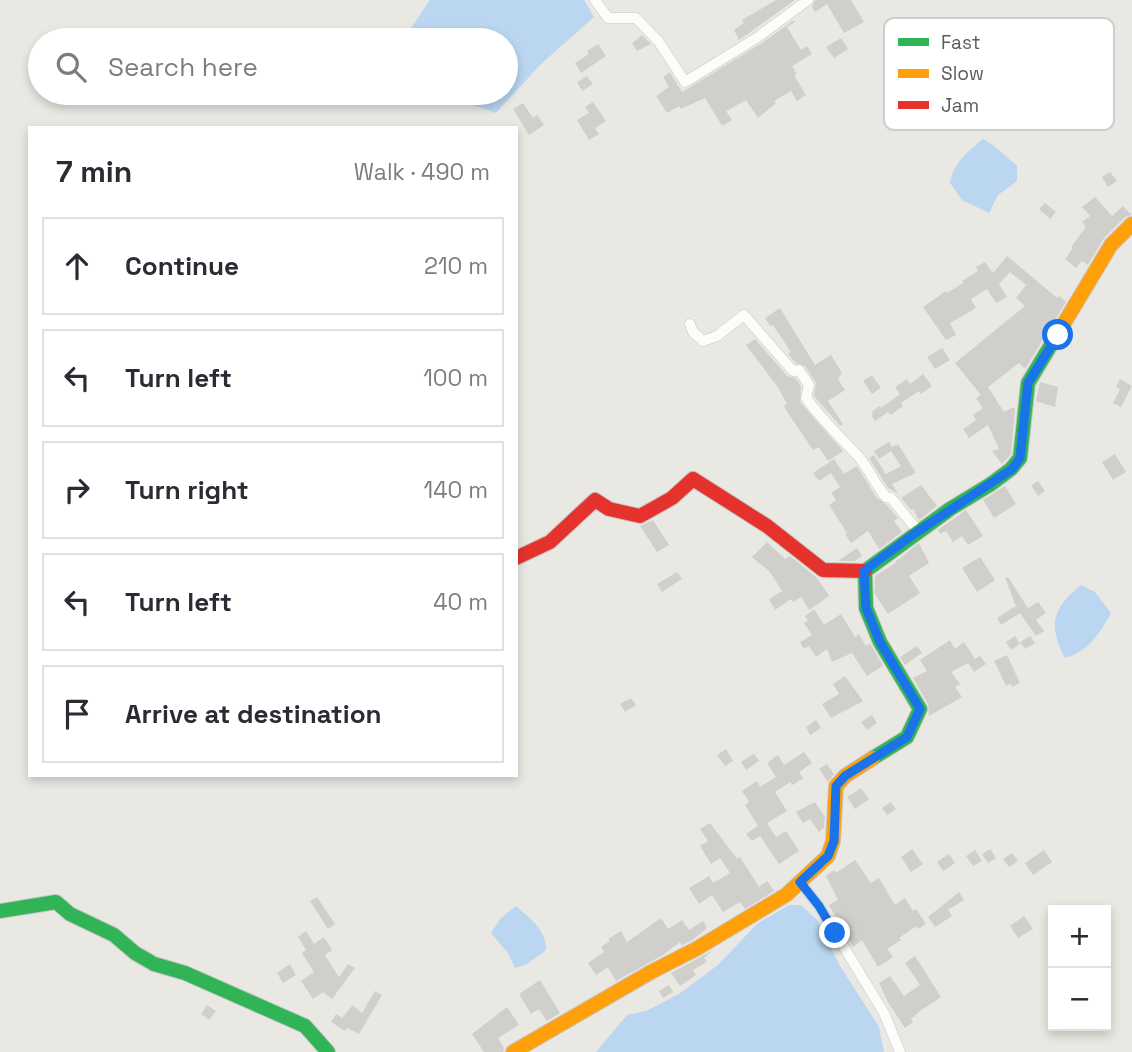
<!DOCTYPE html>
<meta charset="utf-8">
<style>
body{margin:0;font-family:"Space Grotesk",sans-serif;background:#f2f2f3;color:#2b2b33}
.controls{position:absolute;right:21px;bottom:21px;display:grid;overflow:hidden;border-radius:0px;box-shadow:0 4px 10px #0003}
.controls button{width:63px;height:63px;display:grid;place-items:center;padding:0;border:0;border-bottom:2px solid #e1e1e2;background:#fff;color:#2b2b33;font:35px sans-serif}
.stop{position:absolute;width:21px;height:21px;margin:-16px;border:5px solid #1a73e8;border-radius:50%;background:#fff}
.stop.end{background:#1a73e8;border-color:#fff;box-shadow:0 2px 7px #0008}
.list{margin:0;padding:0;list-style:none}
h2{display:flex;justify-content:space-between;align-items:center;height:91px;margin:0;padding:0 28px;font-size:30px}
h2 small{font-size:23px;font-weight:400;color:#7c7c81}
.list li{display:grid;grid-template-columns:46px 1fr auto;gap:21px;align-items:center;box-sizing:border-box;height:98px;margin:0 14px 14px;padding:0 14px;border:2px solid #e1e1e2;border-radius:0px}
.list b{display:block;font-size:26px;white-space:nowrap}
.list em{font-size:23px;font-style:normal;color:#7c7c81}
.icon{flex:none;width:38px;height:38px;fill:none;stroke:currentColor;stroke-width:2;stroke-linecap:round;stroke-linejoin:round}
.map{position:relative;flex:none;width:1132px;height:1052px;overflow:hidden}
.search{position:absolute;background:#fff;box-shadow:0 4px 10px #0003;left:28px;top:28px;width:490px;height:77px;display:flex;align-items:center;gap:18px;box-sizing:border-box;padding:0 24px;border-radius:38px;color:#7c7c81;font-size:26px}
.panel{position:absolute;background:#fff;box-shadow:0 4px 10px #0003;left:28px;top:126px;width:490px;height:651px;border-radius:0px}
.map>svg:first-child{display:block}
</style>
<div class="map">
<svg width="1132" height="1052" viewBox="0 0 1132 1052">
<rect width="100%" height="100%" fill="#e9e8e3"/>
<path fill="#bad6f0" d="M 430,0 L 584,0 L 594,17 L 540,65 L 496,113 L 473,105 L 458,93 L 506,93 L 506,40 L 412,40 L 411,28 Z
M 983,139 L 993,145 L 1017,166 L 1017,181 L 998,195 L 989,213 L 962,200 L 950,183 C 953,164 968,151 983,139 Z
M 1081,585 L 1095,592 L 1111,613 C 1100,633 1088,652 1065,658 C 1048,626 1052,608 1081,585 Z
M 789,905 L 801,905 L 818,921 L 840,966 L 879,1027 L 884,1052 L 596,1052 L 627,1015 L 646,1011 L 679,994 L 718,965 L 757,924 Z
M 516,906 C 530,918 547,931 546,950 L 527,964 L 515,968 L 507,952 L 491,933 L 501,918 Z"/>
<path fill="#d0cfcc" d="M 776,0 L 795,0 L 739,40 L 734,30 L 744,23 L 742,20 Z
M 815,0 L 851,0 L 864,22 L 844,33 L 827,4 L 815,12 L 812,7 Z
M 794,20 L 795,22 L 787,27 L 801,50 L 807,46 L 812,54 L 792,66 L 797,74 L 794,75 L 806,95 L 797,101 L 791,91 L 774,101 L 776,103 L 758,118 L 746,100 L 726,111 L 732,120 L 722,126 L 705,98 L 681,109 L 679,106 L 667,113 L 656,96 L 669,87 L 663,77 L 670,72 L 682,92 L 762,43 Z
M 642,35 L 651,44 L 637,51 L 632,43 Z
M 841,38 L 848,49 L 834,58 L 826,47 Z
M 598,44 L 606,56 L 581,73 L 575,63 L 589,54 L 587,51 Z
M 587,76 L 593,84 L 582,91 L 577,82 Z
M 593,102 L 606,121 L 595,128 L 599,134 L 589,140 L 577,120 L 589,113 L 585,107 Z
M 523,103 L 533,118 L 537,115 L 544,125 L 529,135 L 513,109 Z
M 1110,172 L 1117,181 L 1108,187 L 1102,177 Z
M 1095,197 L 1112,216 L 1123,206 L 1132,215 L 1125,217 L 1104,238 L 1088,265 L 1082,261 L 1076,268 L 1065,259 L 1073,248 L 1071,247 L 1086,227 L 1082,222 L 1090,216 L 1082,207 Z
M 1045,203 L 1056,212 L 1050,219 L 1039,209 Z
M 1007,256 L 1057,298 L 1059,296 L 1066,302 L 1025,369 L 1019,363 L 988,387 L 1004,412 L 1014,407 L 1015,410 L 1011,454 L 1002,464 L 992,451 L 999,449 L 988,425 L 969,438 L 963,429 L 976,420 L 973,415 L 983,408 L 976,398 L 981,395 L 955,363 L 1025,306 L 1016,298 L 1026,285 L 1010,272 L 999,284 L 1007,297 L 996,303 L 987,289 L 971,299 L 976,308 L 950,323 L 956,335 L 946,340 L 923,307 L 946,291 L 947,293 L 963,283 L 962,281 L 978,271 L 976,267 L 985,262 L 993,273 Z
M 780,308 L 815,365 L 831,355 L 842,373 L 838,379 L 845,390 L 828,401 L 843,424 L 840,426 L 814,396 L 816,383 L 805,366 L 796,363 L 788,354 L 791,352 L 773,325 L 771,327 L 765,318 Z
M 755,339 L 787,376 L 795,378 L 801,386 L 800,402 L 843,451 L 828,461 L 819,447 L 813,450 L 788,413 L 784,406 L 787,404 L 777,386 L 746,345 Z
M 942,348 L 950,360 L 935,369 L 927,357 Z
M 923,374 L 932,386 L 921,394 L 919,391 L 901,403 L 903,406 L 891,415 L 888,412 L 875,421 L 871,415 L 873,414 L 872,412 L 879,406 L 881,408 L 900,394 L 895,387 L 907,379 L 910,384 Z
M 872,375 L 881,388 L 872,394 L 863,381 Z
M 1120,379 L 1132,386 L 1121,407 L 1113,403 L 1120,389 L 1116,387 Z
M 1040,382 L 1058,387 L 1055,407 L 1036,401 Z
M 889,442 L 892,447 L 898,444 L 916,473 L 892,484 L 901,498 L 921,485 L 937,506 L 919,520 L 913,509 L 911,510 L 897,493 L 888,488 L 869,458 L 874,455 L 886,474 L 901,466 L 891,451 L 879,459 L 874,451 Z
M 1115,454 L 1126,472 L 1113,480 L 1102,462 Z
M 834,459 L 844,474 L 857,466 L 876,497 L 887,505 L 898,518 L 894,521 L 902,532 L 879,549 L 868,531 L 851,543 L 845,534 L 847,533 L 829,505 L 836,500 L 831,493 L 840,487 L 831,473 L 819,481 L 813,473 Z
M 1038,481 L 1045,491 L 1038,496 L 1031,485 Z
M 1005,486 L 1016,504 L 994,518 L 983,500 Z
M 966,510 L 983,536 L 968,545 L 962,536 L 953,542 L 946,531 L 940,534 L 938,530 Z
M 653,520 L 669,545 L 657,552 L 640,526 Z
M 767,542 L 785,559 L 790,556 L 817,578 L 829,596 L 809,610 L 801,597 L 793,602 L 791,599 L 775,610 L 769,599 L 782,591 L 770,572 L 752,557 Z
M 919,543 L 929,563 L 909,576 L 920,593 L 888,614 L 875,594 L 875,576 L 896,563 L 895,562 Z
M 857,548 L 862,556 L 855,561 L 838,561 Z
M 980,557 L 995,580 L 977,592 L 962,568 Z
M 677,572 L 682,579 L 662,592 L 657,584 Z
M 1008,577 L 1028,608 L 1038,602 L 1046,613 L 1036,620 L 1044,631 L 1036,636 L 1020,613 L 1001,625 L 997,618 L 1016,606 L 1005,578 Z
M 814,609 L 824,625 L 841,614 L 855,637 L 859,634 L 866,646 L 870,643 L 883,666 L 867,676 L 852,653 L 832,662 L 827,649 L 816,657 L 809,646 L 804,649 L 800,642 L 812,635 L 804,623 L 808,621 L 805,616 Z
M 1015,636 L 1020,644 L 1011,650 L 1006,642 Z
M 1030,636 L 1035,643 L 1025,649 L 1020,642 Z
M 950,640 L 955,649 L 964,642 L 975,659 L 980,656 L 986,664 L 974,672 L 968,663 L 951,672 L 960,684 L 955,687 L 962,697 L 929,716 L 928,704 L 913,678 L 927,671 L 920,660 Z
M 917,646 L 922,653 L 905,665 L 900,657 Z
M 1007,655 L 1020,683 L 1012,687 L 1011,684 L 1006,686 L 994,661 Z
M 845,676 L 863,701 L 831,718 L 822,704 L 839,694 L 833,684 Z
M 631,698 L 636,705 L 625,712 L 620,704 Z
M 872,715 L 877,723 L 867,730 L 861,722 Z
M 816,720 L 821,728 L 810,735 L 806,727 Z
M 726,749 L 733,761 L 725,766 L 717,755 Z
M 804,752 L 812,763 L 799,772 L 803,778 L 793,785 L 790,782 L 775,792 L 787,811 L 767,823 L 776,837 L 786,831 L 799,851 L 779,864 L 760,836 L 752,841 L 746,834 L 758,826 L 745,805 L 749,802 L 742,791 L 757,781 L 760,787 L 776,777 L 767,763 L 778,755 L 784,765 Z
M 754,754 L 759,761 L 746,770 L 741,762 Z
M 827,764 L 834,774 L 828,782 L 819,769 Z
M 861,788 L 869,799 L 855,809 L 847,797 Z
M 815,802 L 825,817 L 824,828 L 819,832 L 810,819 L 803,823 L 796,812 Z
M 891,802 L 896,809 L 887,815 L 882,808 Z
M 710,823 L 737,859 L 740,857 L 759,887 L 767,881 L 774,891 L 745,909 L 740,902 L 723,912 L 712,895 L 699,904 L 689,888 L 709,876 L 713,883 L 730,873 L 720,858 L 711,864 L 700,846 L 708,841 L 700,829 Z
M 912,849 L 923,864 L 911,872 L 901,857 Z
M 990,849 L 996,858 L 988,863 L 982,854 Z
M 975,850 L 982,861 L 973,866 L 966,856 Z
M 1044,850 L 1052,862 L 1033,875 L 1025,863 Z
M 1012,853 L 1018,861 L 1009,867 L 1003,859 Z
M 949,854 L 955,863 L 943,871 L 937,862 Z
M 855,860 L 871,883 L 879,878 L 895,905 L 905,898 L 913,911 L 916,909 L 926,924 L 918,929 L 916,926 L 899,938 L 901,940 L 887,949 L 893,957 L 878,967 L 862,940 L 853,947 L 829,905 L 838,900 L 826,876 L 834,870 L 836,873 Z
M 959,892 L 964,900 L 948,910 L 952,916 L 935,927 L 928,917 Z
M 317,897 L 335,924 L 328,929 L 310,901 Z
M 1024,916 L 1033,929 L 1018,938 L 1010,926 Z
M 661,918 L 668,929 L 682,920 L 689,930 L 703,921 L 707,928 L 691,941 L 682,945 L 680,942 L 663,955 L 616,981 L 608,967 L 596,975 L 588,963 L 604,952 L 601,947 L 610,941 L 608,939 L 621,931 L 627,942 Z
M 306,931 L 314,944 L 324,937 L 332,950 L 325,955 L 339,977 L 348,964 L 355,968 L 332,999 L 323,992 L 313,999 L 301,981 L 314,972 L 302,953 L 306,950 L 298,937 Z
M 713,950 L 704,958 L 707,962 L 693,970 L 696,975 L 680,986 L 671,973 Z
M 915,956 L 941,997 L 920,1011 L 911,1019 L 913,1022 L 905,1028 L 889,1004 L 879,983 L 890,976 L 904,996 L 920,985 L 905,963 Z
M 290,964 L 296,975 L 283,983 L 277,973 Z
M 540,980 L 560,1013 L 547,1021 L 539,1009 L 531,1014 L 519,994 Z
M 669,985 L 673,992 L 663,998 L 659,991 Z
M 375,991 L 382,995 L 359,1034 L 347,1028 L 345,1031 L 331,1022 L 336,1014 L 342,1018 L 353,1005 L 362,1013 Z
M 207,1005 L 216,1011 L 209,1020 L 201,1014 Z
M 507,1007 L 519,1025 L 498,1038 L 504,1048 L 503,1052 L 484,1052 L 472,1034 Z"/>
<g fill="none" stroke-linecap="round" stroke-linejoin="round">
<defs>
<path id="street" d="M 595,0 L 608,18 L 636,18 L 659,42 L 685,82 L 758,37 L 808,0
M 690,324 L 693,332 L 703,341 L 717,336 L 744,315 L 793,371 L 799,370 L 809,385 L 806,398 C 822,420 839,436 858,456 C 869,468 875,485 886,497 L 891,498 L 918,531
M 800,882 L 819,906 L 884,1013 L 900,1052"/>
<path id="fast" d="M 873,758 L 907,737 L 920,709 L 880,642 L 866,608 L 865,571 L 950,509 L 991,484 L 1011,469 L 1020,458 L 1028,383 L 1060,330
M 0,911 L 56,902 L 70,914 L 114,935 L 135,953 L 154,964 L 185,973 L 305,1026 L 328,1052"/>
<path id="slow" d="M 1060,330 L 1111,245 L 1132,224
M 513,1052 L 651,972 L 696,949 L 786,895 L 828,856 L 833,841 L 836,786 L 845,776 L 873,758"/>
<path id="jam" d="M 516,558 L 550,542 L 595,500 L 609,509 L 640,516 L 672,498 L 693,479 L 767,526 L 823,570 L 865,571"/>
</defs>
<use href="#street" stroke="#c6c6c6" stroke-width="11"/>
<use href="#fast" stroke="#c5c5c3" stroke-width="16"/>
<use href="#slow" stroke="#c5c5c3" stroke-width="16"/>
<use href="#jam" stroke="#c5c5c3" stroke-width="16"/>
<use href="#street" stroke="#fcfcfb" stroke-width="10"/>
<use href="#fast" stroke="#30b455" stroke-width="14"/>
<use href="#slow" stroke="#ff9f0a" stroke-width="14"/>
<use href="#jam" stroke="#e5322d" stroke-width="14"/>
</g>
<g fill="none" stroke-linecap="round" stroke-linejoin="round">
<path stroke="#1a73e8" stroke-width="9" d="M 835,933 L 819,906 L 800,882 L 828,856 L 834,841 L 836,786 L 845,776 L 907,737 L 920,709 L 880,642 L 866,608 L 864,571 L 914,534 L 1012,469 L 1020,458 L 1028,383 L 1058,335"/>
</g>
<rect x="884" y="18" width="230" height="112" rx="10" fill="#fff" stroke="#ceced0" stroke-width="2"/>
<rect x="898" y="38" width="31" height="8" fill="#30b455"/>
<rect x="898" y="69" width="31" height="9" fill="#ff9f0a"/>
<rect x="898" y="101" width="31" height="8" fill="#e5322d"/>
<g font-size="19" fill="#5a5c61">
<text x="941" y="49">Fast</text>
<text x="941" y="80">Slow</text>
<text x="941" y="112">Jam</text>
</g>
</svg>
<div class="controls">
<button>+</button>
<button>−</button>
</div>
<div class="stop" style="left:1058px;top:335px"></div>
<div class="stop end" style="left:835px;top:933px"></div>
<div class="search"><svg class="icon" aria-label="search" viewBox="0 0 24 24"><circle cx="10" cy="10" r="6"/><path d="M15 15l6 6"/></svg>Search here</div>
<section class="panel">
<h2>7 min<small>Walk · 490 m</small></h2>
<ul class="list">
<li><svg class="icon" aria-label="ahead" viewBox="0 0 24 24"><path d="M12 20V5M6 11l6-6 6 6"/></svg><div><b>Continue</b></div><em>210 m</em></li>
<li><svg class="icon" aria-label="left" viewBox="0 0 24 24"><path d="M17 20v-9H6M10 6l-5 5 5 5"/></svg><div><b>Turn left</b></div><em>100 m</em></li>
<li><svg class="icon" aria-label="right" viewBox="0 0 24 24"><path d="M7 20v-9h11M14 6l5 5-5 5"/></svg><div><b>Turn right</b></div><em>140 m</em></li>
<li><svg class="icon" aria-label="left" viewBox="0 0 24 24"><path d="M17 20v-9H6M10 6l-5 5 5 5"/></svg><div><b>Turn left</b></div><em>40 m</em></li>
<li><svg class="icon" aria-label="arrive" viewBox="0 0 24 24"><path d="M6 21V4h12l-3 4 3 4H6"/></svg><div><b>Arrive at destination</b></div></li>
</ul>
</section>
</div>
